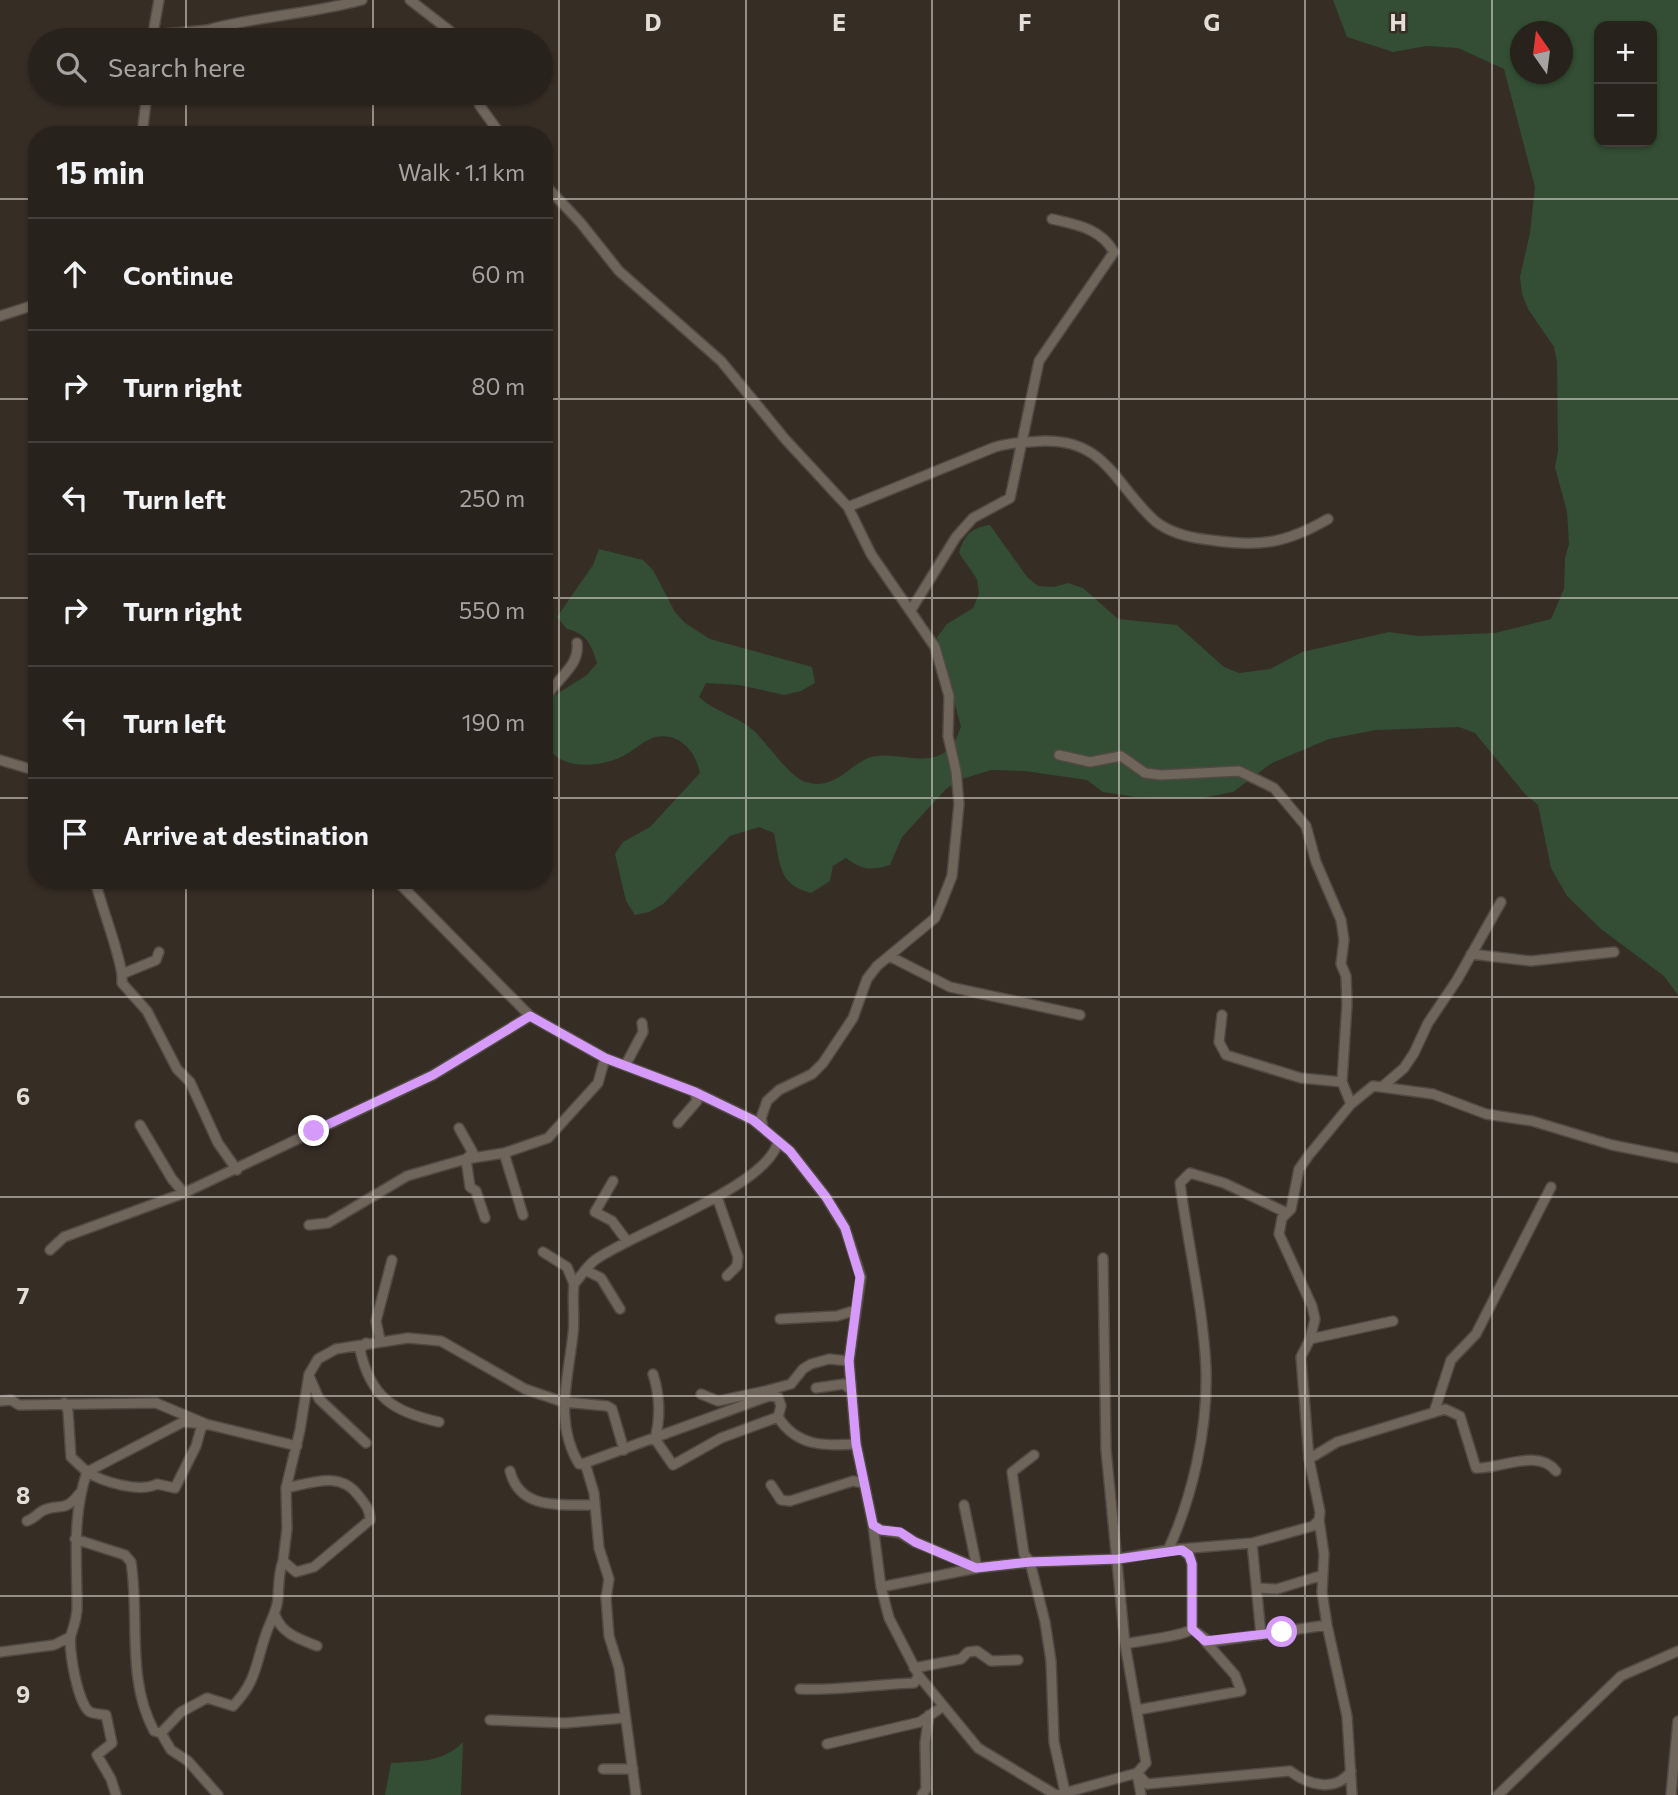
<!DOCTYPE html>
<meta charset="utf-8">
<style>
body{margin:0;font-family:Commissioner,sans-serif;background:#302a25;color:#f1f3f6}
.controls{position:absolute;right:21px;top:21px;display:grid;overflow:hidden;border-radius:14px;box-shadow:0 2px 5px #0004}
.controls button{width:63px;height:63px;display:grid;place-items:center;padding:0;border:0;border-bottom:2px solid #443f3b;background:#28221c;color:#f1f3f6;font:35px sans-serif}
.compass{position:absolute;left:1510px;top:21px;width:63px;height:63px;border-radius:50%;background:#28221c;box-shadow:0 2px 5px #0004;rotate:346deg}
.stop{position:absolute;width:21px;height:21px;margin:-16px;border:5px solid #d69bfa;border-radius:50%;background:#fff}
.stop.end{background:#d69bfa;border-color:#fff;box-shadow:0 2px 7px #0008}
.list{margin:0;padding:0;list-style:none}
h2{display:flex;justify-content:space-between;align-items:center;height:91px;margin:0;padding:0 28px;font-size:30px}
h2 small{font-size:23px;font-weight:400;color:#a5a4a3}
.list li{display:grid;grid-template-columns:46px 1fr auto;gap:21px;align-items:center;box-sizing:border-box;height:112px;padding:0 28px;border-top:2px solid #443f3b}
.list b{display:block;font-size:26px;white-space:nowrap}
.list em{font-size:23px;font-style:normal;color:#a5a4a3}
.icon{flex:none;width:38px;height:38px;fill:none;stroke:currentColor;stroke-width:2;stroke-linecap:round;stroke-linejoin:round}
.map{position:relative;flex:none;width:1678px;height:1795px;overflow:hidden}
.search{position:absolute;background:#28221c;box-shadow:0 2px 5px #0004;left:28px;top:28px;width:525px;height:77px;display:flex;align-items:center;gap:18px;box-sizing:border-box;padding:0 24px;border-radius:38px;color:#a5a4a3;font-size:26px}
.panel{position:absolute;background:#28221c;box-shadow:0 2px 5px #0004;left:28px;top:126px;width:525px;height:763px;border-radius:28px}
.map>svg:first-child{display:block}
</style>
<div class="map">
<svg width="1678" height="1795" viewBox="0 0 1678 1795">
<rect width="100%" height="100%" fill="#362d25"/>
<path fill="#334e34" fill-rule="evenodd" d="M 1333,0 L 1678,0 L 1678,995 L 1664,976 L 1601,929 L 1567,896 L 1551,868 L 1538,805 L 1525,794 L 1475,733 L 1459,727 L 1376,730 L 1329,739 L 1272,763 L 1233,792 L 1202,798 L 1136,797 L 1103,792 L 1087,780 L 1025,771 L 991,770 L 959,780 L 946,789 L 902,837 L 890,865 C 871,871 862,870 846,858 L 833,866 L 830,881 L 811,893 C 778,885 780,863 774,833 L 759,827 L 730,836 L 663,904 L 649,912 L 635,915 L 626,901 L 615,854 L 623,842 L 650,827 L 700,773 C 696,752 680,732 655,737 C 644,740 634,751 623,756 C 600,768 553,772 545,739 C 542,728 544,713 544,702 L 587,675 L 597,663 C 591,644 587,634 567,629 L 557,617 L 593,565 L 599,549 L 643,560 L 653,570 L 675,612 L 685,623 L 710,639 L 812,667 L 815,683 L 801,691 L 784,695 L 739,685 L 706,683 L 699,697 C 715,712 737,716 753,730 C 767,743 789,777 806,782 C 832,790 845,770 864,760 C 889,746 929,772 951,747 C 956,742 958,733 961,727 L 937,637 L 947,624 L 973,608 L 979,594 L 977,579 L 959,553 C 964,535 971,528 990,525 L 1027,577 L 1038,586 L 1054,587 L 1068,583 L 1083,588 L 1118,619 L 1177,625 L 1224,667 L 1239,673 L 1270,669 L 1302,652 L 1389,632 L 1418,636 L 1495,633 L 1551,619 L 1564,589 L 1565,558 L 1569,544 L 1567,512 L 1555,467 L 1558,451 L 1557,362 L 1554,347 L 1528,309 L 1522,294 L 1520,277 L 1530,233 L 1535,187 L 1504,69 L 1458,48 L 1426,46 L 1393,52 L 1347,37 ZM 1599,26 L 1652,26 L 1652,142 L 1599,142 ZM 1520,32 L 1562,32 L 1562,74 L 1520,74 Z
M 463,1742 L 461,1795 L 385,1795 L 391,1763 C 418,1761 443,1763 463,1742 Z"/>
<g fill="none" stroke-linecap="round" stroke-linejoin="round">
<defs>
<path id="minor" d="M 410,0 L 450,31 L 455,40
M 207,30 C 258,16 311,14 362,0
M 152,35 L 207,30 L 229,40
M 152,39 L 159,0
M 475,93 L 480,106 L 501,135
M 142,135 L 147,93
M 544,184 L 580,222 L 619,271 L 721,361 L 785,439 L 848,507 L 871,554 L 935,647 L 949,696 L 948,736 L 956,771 L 959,804 L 952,876 L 941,904 L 935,918 L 877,966 L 867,979 L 853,1018 L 823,1063 L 812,1074 L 779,1090 L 767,1101 L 761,1118 L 763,1127
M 0,316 L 37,304
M 848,507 L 995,447 C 1012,442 1026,442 1043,441 C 1106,439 1115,485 1155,521 C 1171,534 1191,538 1210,540 C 1259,547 1285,544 1328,519
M 911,610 L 956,537 L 973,518 L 1010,498 L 1039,361 L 1114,252 C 1100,228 1077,225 1052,219
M 544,703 C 551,681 581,668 577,643
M 1059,755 L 1090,762 L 1121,756 L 1145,773 L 1161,775 L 1239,771 L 1274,788 L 1306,826 L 1316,862 L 1341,920 L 1344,940 L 1341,964 L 1346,976 L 1347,1004 L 1342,1082 L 1351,1104
M 0,760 L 37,771
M 95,880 C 103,913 116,941 122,974
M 396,880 L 530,1016 L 605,1058 L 695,1092 L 753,1120 L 790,1151 L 826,1197 L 845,1228 L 861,1277 L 849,1361 L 856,1444 L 873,1525 L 881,1587 L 889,1618 L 919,1676 L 978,1748 L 1056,1795
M 159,952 L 156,960 L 122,974 L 122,983 L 147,1011 L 177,1069 L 190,1082 L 218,1143 L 237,1170
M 1471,954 L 1531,961 L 1614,952
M 889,956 L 950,987 L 1080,1015
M 1222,1015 L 1219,1042 L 1226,1055 L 1301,1078 L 1342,1082
M 626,1064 L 643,1032 L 642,1023
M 1383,1086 L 1404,1068 L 1414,1053 L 1428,1023 L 1457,980 L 1501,902
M 678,1123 L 697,1101 L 695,1092
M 140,1125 L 172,1179 L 184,1193 L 433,1075 L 530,1016
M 459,1128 L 473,1153 L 466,1159 L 470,1187 L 476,1191 L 485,1218
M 778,1141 C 770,1186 632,1233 595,1260 C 587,1266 581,1276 574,1284 C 572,1301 575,1318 573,1334 C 568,1380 554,1422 579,1464 L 585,1463 L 769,1396 L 778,1397 L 781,1406 L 778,1417 C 797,1447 825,1446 856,1444
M 504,1153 L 523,1215
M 613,1181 L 595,1212 L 612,1221 L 627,1241
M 717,1197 L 738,1257 L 737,1266 L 727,1276
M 309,1225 L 328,1223 L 407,1176 L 466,1159 L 504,1153 L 548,1138 L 598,1083 L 605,1058
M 50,1250 L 64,1237 L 184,1193
M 543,1252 L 567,1267 L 574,1284
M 585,1270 L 601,1278 L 620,1309
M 780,1319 L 837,1316 L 856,1310
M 1310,1339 L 1315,1319 L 1312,1306 L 1279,1234 L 1282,1218 L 1291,1209 L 1299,1169 L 1309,1155 L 1351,1104 L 1373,1086 L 1433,1094 L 1486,1114 L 1532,1121 L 1612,1145 L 1678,1158
M 380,1340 L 376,1321 L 392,1260
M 366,1343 L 360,1350 C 371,1398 394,1412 439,1422
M 653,1374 C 660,1396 661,1416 655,1439 L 673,1465 L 721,1438 L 778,1417
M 309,1376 L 319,1399 L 366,1443
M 816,1388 L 844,1384 L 851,1390
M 701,1394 L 718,1401 L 765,1391 L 791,1384 L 803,1369 L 811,1364 L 829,1359 L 849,1361
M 0,1401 L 11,1400 L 19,1405 L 156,1403 L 206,1424 L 201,1428 L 196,1446 L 175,1488 L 157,1484 C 140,1493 103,1482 87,1472
M 64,1403 L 68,1411 L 71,1457 L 87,1472 C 72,1516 77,1558 77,1604 C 78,1616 74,1625 71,1635 C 68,1649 78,1705 90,1712 C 94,1714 101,1714 106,1715 L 112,1743 L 97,1755 L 111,1779 L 116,1795
M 1434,1412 L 1451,1360 L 1476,1334 L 1551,1187
M 1034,1455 L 1012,1472 L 1024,1554 L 1030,1562 L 1045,1622 L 1051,1661 L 1054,1742 L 1065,1792
M 1309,1459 L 1337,1442 L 1445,1409 L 1460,1416 L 1476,1468 C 1500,1469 1538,1448 1556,1471
M 585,1463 L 594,1493 L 599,1548 L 609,1579 L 606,1598 L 609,1636 L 619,1668 L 636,1795
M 510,1471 C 520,1511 561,1504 595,1505
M 87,1472 L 183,1422 L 206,1424 L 297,1446
M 771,1485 L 781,1500 L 790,1501 L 853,1481 L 863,1483
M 286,1488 C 312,1483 340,1471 358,1495 C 365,1504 370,1509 370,1520 L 314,1567 L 296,1572 L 283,1561 L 287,1529 L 286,1488 L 300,1430 L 309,1374 L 318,1359 L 336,1349 L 408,1338 L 441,1341 L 525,1389 L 563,1402 L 607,1406 L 612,1409 L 624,1450
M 964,1505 L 977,1568
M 1319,1520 L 1324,1554 L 1322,1592 L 1327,1625 L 1347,1716 L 1352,1795
M 27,1521 C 35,1518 36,1515 42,1511 C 58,1502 64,1514 79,1494
M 873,1525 L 881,1530 L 900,1533 L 915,1542 L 975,1567
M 75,1539 L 125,1555 L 131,1562 C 140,1620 126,1678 154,1731 L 161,1733
M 1252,1543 L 1261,1635
M 1168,1550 C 1193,1496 1208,1428 1206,1368 C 1203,1306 1188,1245 1180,1183 L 1190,1173 L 1224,1183 L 1287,1213
M 881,1587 L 977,1568 L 1030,1562 L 1118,1559 L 1168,1550 L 1252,1543 L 1313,1526 L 1319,1520 L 1320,1512 L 1309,1459 L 1301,1357 L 1310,1339 L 1393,1321
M 1258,1588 L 1277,1589 L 1323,1575
M 275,1615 C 282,1634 299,1639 317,1646
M 1192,1629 L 1210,1642 L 1327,1625
M 1125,1644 C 1142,1640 1181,1637 1192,1629 L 1192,1564 L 1189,1555 L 1182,1550
M 0,1652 L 54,1645 L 70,1637
M 914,1668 L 961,1659 L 968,1652 L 977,1651 L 991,1661 L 1018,1660
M 800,1689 C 838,1691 876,1684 914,1683 L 919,1676
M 1137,1710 L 1241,1691 L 1235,1675 L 1205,1641
M 490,1720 L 565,1723 L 624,1718
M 827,1744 L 920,1722 L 942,1707
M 603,1769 L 633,1769
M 1137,1773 L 1147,1784 L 1290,1771 C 1308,1785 1336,1793 1351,1771
M 1137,1773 L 1141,1795
M 218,1795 L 188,1761 L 171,1750 L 161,1733 L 181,1712 L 207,1698 L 233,1706 C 257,1681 255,1665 266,1634 C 270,1621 277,1612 278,1598 C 279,1584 278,1575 283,1561
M 922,1795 L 926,1789 L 925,1743 L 929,1715
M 1057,1795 L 1137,1773 L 1146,1763 L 1125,1644 L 1106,1450 L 1103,1258
M 1498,1795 L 1621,1676 L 1678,1651
M 1671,1795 L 1678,1721"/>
</defs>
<use href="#minor" stroke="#514943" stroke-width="12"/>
<use href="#minor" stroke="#6f655b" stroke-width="9"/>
</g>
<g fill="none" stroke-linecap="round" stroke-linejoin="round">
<path stroke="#d69bfa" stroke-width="9" d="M 314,1131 L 433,1075 L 530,1016 L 605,1058 L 695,1092 L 753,1120 L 790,1151 L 826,1197 L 845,1228 L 860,1277 L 849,1361 L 856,1444 L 873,1525 L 881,1530 L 900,1532 L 915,1542 L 976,1568 L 1030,1562 L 1118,1559 L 1182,1550 L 1189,1555 L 1192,1564 L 1192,1629 L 1205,1641 L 1282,1632"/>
</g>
<path fill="none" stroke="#e4ded9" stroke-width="2" stroke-opacity="0.55" d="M 186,0 L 186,40M 373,0 L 373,40M 559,0 L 559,1795M 746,0 L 746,1795M 932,0 L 932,1795M 1119,0 L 1119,1795M 1305,0 L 1305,1795M 1492,0 L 1492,1795M 186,93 L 186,135M 373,93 L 373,135M 0,199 L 37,199M 544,199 L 1678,199M 0,399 L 37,399M 544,399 L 1678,399M 0,598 L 37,598M 544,598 L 1678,598M 0,798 L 37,798M 544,798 L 1678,798M 186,880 L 186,1795M 373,880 L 373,1795M 0,997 L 1678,997M 0,1197 L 1678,1197M 0,1396 L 1678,1396M 0,1596 L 1678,1596"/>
<g font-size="23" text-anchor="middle" font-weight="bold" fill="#e4ded9" stroke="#362d25" stroke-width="5" stroke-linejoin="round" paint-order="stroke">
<text x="653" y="31">D</text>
<text x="839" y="31">E</text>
<text x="1025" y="31">F</text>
<text x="1212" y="31">G</text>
<text x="1398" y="31">H</text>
<text x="23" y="1105">6</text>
<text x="23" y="1304">7</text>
<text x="23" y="1504">8</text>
<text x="23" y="1703">9</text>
</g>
</svg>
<div class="controls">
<button>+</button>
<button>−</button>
</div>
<svg class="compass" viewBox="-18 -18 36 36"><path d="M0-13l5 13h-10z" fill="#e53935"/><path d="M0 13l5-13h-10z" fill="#a5a4a3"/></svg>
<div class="stop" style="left:1282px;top:1632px"></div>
<div class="stop end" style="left:314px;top:1131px"></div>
<div class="search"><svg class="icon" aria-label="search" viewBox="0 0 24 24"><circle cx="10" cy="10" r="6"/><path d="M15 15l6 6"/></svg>Search here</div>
<section class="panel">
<h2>15 min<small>Walk · 1.1 km</small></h2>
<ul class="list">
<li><svg class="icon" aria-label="ahead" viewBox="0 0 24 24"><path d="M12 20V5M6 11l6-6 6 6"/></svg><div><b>Continue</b></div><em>60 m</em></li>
<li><svg class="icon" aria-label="right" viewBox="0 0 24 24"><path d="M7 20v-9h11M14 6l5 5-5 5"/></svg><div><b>Turn right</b></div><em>80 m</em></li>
<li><svg class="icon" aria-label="left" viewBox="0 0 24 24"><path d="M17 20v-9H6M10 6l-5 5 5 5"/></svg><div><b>Turn left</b></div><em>250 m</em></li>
<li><svg class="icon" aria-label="right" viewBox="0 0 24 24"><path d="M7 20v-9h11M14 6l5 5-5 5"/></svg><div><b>Turn right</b></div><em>550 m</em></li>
<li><svg class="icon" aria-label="left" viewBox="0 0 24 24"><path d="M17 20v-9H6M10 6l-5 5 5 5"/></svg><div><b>Turn left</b></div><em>190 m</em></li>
<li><svg class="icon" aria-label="arrive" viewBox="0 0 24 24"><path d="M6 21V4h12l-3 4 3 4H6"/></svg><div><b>Arrive at destination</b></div></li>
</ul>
</section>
</div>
